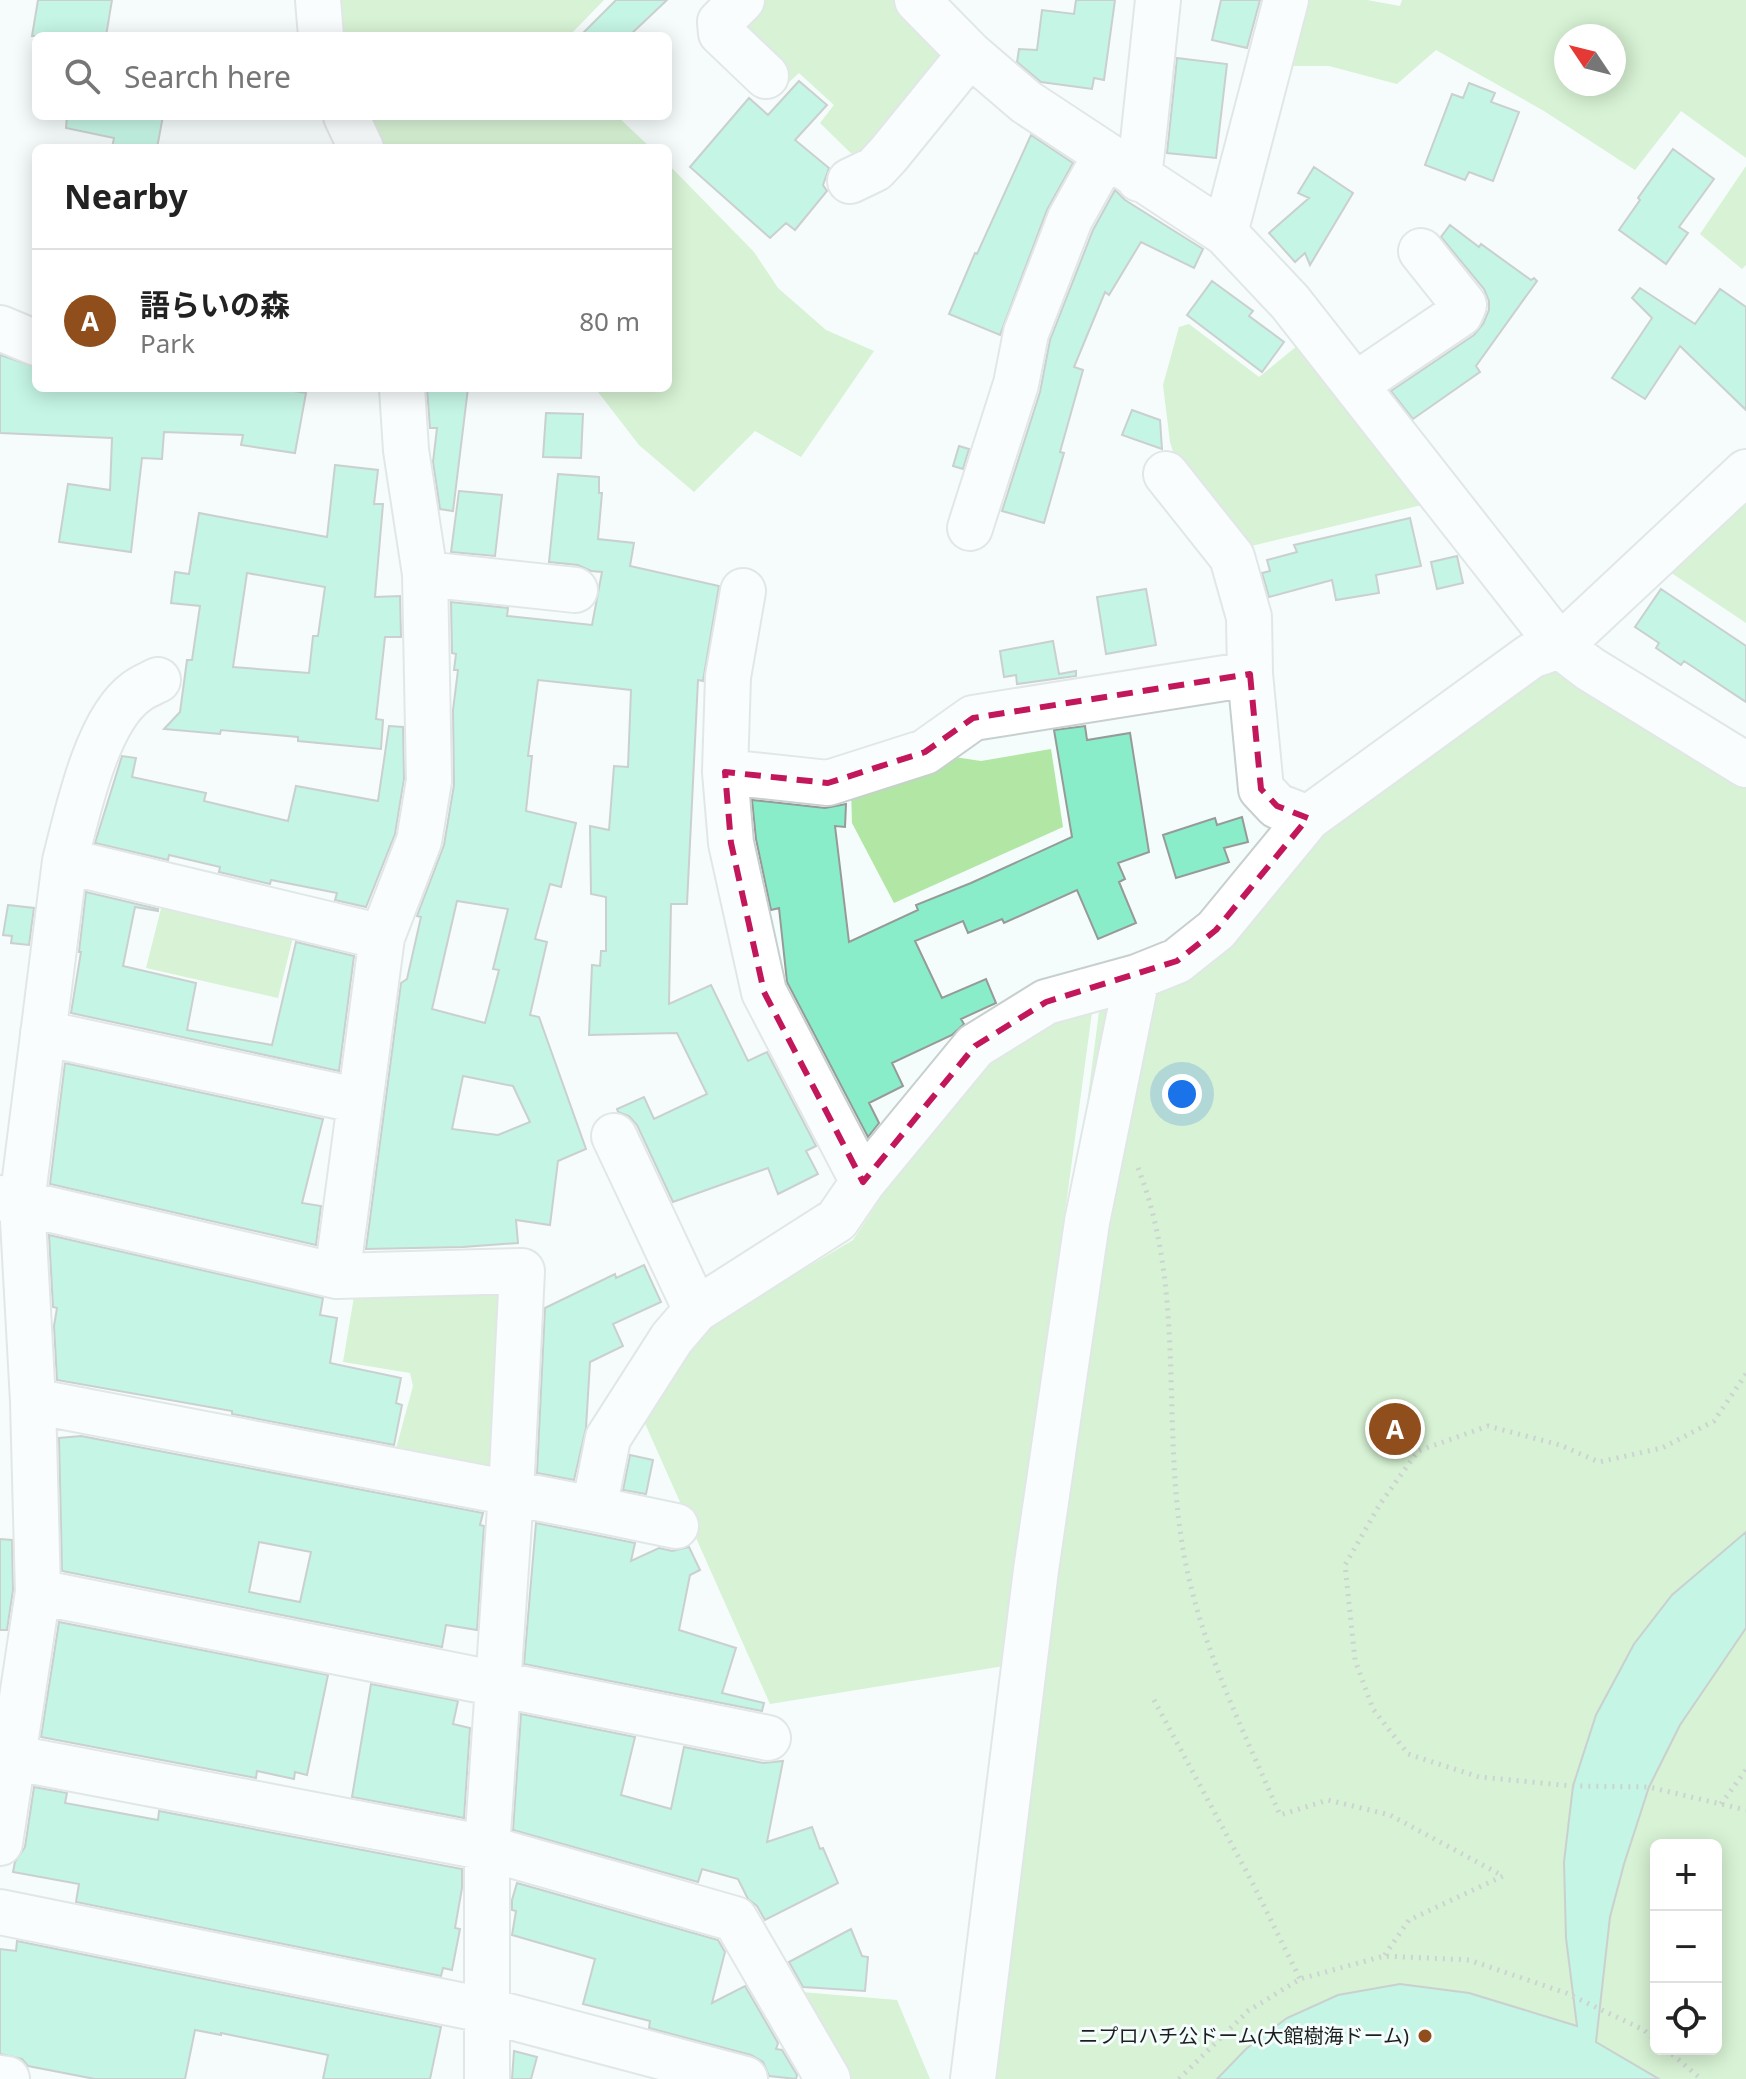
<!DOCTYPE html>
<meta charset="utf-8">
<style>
body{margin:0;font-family:"Noto Sans","Noto Sans JP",sans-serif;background:#f6f6f6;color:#222}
.controls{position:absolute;right:24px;bottom:24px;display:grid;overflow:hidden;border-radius:12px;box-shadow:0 4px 20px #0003}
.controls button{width:72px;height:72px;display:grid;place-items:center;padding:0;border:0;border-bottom:2px solid #e0e0e0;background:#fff;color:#222;font:40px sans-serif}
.compass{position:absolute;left:1554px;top:24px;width:72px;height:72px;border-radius:50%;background:#fff;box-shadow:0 4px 20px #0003;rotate:305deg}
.you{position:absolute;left:1182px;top:1094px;width:28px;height:28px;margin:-20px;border:6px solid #fff;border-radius:50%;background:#1a73e8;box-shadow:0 0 0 12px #1a73e833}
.badge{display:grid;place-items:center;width:52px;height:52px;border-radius:50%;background:#8f4e1b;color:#fff;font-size:26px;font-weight:700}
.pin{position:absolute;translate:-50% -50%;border:4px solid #fff;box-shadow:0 2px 8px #0006}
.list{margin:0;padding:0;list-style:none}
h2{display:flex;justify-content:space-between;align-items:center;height:104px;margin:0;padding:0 32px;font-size:34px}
h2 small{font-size:26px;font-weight:400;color:#767676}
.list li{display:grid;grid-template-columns:52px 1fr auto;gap:24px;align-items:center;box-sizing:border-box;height:144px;padding:0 32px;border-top:2px solid #e0e0e0}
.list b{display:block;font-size:30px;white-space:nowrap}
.list p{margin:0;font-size:26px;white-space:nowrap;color:#767676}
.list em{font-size:26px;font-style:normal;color:#767676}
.icon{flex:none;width:44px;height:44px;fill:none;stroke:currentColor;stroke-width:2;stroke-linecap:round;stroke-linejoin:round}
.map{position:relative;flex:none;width:1746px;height:2079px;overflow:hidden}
.search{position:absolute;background:#fff;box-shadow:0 4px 20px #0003;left:32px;top:32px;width:640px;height:88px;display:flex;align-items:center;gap:20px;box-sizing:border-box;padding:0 28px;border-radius:12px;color:#767676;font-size:30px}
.panel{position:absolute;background:#fff;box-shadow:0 4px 20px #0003;left:32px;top:144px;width:640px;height:248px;border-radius:12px}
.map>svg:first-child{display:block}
</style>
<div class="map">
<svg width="1746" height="2079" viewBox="0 0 1746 2079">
<rect width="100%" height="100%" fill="#f5fcfc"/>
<path fill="#b1e6a5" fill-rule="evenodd" d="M 336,0 L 604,0 L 569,36 L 336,36 Z
M 761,0 L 895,0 L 947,56 L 857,159 L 820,123 L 834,105 L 799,73 L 788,83 L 740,36 Z
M 1310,0 L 1367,0 L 1400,6 L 1402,0 L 1746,0 L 1746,158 L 1681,111 L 1635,170 L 1544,111 L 1436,50 L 1397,84 L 1329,66 L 1293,66 ZM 1566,36 L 1614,36 L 1614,84 L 1566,84 Z
M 355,116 L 617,116 L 651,148 L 370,148 Z
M 668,164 L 754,252 L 778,288 L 826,330 L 874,351 L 801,457 L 755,431 L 694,492 L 639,445 L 595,388 L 668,388 Z
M 1746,166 L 1746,265 L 1742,269 L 1700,234 Z
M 1189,324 L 1259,377 L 1297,346 L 1426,504 L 1239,549 L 1180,474 L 1170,442 L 1163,385 L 1179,327 Z
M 1746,499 L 1746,623 L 1670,572 Z
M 1539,670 L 1568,674 L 1746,788 L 1746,2079 L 960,2079 L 1099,1012 L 1171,985 L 1244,933 L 1327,828 ZM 1656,1845 L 1716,1845 L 1716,2049 L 1656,2049 Z
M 1051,749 L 1063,827 L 894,903 L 852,823 L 851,790 L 941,755 L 981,761 Z
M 164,897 L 295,929 L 278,998 L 146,968 Z
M 1092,1012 L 1004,1666 L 770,1704 L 643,1419 L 700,1331 L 853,1240 L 908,1157 L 974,1080 L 1001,1055 L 1050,1024 Z
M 496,1284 L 509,1297 L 494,1472 L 394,1456 L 413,1386 L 410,1373 L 343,1362 L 355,1291 Z
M 789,1991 L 897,2000 L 930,2079 L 836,2079 Z"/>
<path fill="#89edc9" stroke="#969b99" stroke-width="2" fill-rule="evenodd" d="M 38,0 L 112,0 L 106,36 L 32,36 Z
M 616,0 L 667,0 L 629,36 L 580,36 Z
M 1076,0 L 1115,0 L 1104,80 L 1094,78 L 1092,89 L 1041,82 L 1017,62 L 1019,49 L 1037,50 L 1042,10 L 1074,14 Z
M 1221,0 L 1260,0 L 1247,48 L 1212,40 Z
M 1177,58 L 1227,64 L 1216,158 L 1167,153 Z
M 799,81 L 827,105 L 795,140 L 829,168 L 823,185 L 827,191 L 795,230 L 786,223 L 770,238 L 690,167 L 749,98 L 768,115 Z
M 1469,83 L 1495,93 L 1491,102 L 1519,112 L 1493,181 L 1469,172 L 1465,180 L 1425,165 L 1452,94 L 1463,98 Z
M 67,116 L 163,116 L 157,148 L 112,148 L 114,138 L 66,128 Z
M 1031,135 L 1073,163 L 1047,210 L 1000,335 L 949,314 L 975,253 L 977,254 Z
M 1673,149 L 1714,179 L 1679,227 L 1688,233 L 1666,264 L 1619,230 L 1640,200 L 1638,198 Z
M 1314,167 L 1353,193 L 1310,265 L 1305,253 L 1295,262 L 1269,233 L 1309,198 L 1298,193 Z
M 1115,190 L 1125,200 L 1203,249 L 1194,268 L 1141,242 L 1109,295 L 1105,292 L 1074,367 L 1083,370 L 1060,452 L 1064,453 L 1044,523 L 1002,511 L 1040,392 L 1050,340 L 1093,230 Z
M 1450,225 L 1479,247 L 1481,244 L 1531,280 L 1534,278 L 1537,281 L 1476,366 L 1480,372 L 1413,419 L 1391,391 L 1474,335 L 1483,324 L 1489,310 L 1489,301 L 1484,289 L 1441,237 Z
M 1212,281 L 1253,311 L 1249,316 L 1284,342 L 1262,372 L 1187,315 Z
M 1640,288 L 1695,324 L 1720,289 L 1746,307 L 1746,410 L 1680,346 L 1645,399 L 1612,378 L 1652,318 L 1632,298 Z
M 0,355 L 36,367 L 36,388 L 276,388 L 306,393 L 295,453 L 241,445 L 243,435 L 164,432 L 162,459 L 142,458 L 131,552 L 59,542 L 68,484 L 110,490 L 112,438 L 0,433 Z
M 427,388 L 468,388 L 453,511 L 440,509 L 433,462 L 437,428 L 430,428 Z
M 1132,410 L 1160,420 L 1162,449 L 1122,435 Z
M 546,413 L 583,414 L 581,458 L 543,457 Z
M 959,446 L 969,449 L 963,469 L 953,466 Z
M 335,465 L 378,470 L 374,504 L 383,504 L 375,597 L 400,596 L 401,637 L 385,637 L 376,719 L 383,720 L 381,749 L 298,741 L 298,737 L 221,730 L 220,734 L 164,729 L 180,712 L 187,660 L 192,660 L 200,606 L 171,603 L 175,572 L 189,574 L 199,513 L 327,537 ZM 247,573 L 325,587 L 318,636 L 313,636 L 309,673 L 233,667 Z
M 558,474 L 599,477 L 599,493 L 602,493 L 598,539 L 634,543 L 630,566 L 719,586 L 703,681 L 698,680 L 687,904 L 671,904 L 669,1004 L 711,985 L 748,1061 L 767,1052 L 816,1146 L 806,1151 L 818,1174 L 778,1194 L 768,1168 L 673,1202 L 637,1125 L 629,1116 L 618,1112 L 617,1109 L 644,1097 L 654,1119 L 707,1094 L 677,1033 L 589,1035 L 592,965 L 600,966 L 601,951 L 606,951 L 606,897 L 591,894 L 590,826 L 609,830 L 614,766 L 628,767 L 631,690 L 538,680 L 528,756 L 532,756 L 526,811 L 576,823 L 561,887 L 550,884 L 535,939 L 547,942 L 530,1015 L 539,1017 L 586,1149 L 558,1161 L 550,1225 L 516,1220 L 518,1243 L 463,1247 L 366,1249 L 401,983 L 407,979 L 421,917 L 417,916 L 444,845 L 454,785 L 453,710 L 458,670 L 454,670 L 456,654 L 452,653 L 451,602 L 508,608 L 507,616 L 592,625 L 602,572 L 591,571 L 578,565 L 549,562 ZM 457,901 L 508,909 L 493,969 L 499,970 L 485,1023 L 432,1009 ZM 463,1076 L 513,1086 L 530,1122 L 498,1135 L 452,1129 Z
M 459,491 L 502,495 L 495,556 L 451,552 Z
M 1410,518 L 1421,566 L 1376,575 L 1379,593 L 1336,600 L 1332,580 L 1269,597 L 1262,573 L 1270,571 L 1267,560 L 1297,552 L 1294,545 Z
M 1457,556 L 1463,583 L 1437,589 L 1431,562 Z
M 1146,589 L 1156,645 L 1106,654 L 1097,597 Z
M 1661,589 L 1746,646 L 1746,702 L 1684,661 L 1681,665 L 1656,648 L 1659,643 L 1635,627 Z
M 1053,641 L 1059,674 L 1076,671 L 1076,676 L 1017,684 L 1016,675 L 1004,677 L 1000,651 Z
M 389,726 L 403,727 L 404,779 L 395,834 L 366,907 L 335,900 L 337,893 L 271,880 L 270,884 L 219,872 L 220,867 L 169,855 L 168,860 L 95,843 L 122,756 L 136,758 L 132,777 L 206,793 L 204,801 L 288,821 L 296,786 L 378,801 Z
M 1085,726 L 1087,740 L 1130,733 L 1149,852 L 1118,863 L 1125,879 L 1119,882 L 1136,923 L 1098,939 L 1077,890 L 1004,923 L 1002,919 L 968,933 L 963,921 L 915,941 L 942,998 L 986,979 L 996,1003 L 961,1019 L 964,1024 L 952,1035 L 892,1063 L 903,1086 L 869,1103 L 879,1123 L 868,1137 L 787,982 L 779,908 L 771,910 L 756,839 L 752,800 L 825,808 L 846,804 L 845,827 L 835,826 L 849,942 L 918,910 L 916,905 L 971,883 L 1072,837 L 1054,730 Z
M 1242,817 L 1248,842 L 1224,848 L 1229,862 L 1176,878 L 1163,835 L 1215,818 L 1217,825 Z
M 86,892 L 158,909 L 158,911 L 135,907 L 123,966 L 196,983 L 187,1030 L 272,1045 L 296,942 L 354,956 L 339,1071 L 71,1013 L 81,952 L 79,952 Z
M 8,905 L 34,908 L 29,945 L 11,943 L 12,936 L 3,935 Z
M 65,1063 L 323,1119 L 302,1203 L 321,1206 L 316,1245 L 50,1184 Z
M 49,1235 L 323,1298 L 320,1315 L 337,1318 L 330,1363 L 401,1378 L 396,1403 L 402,1405 L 394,1445 L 232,1414 L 232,1411 L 57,1380 L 54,1326 L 57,1308 L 53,1307 Z
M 644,1265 L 661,1302 L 613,1324 L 623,1346 L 590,1362 L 586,1428 L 574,1480 L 537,1473 L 545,1308 L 615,1274 L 616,1278 Z
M 81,1436 L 483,1513 L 480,1525 L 484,1526 L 477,1630 L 446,1625 L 442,1647 L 62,1571 L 59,1438 ZM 259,1542 L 311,1552 L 300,1602 L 249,1592 Z
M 630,1455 L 653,1460 L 646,1494 L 623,1490 Z
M 536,1523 L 635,1543 L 631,1561 L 659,1548 L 672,1551 L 689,1547 L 700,1570 L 690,1575 L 679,1630 L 736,1648 L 722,1693 L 764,1703 L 762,1711 L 524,1664 Z
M 1746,1532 L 1746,1628 L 1680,1725 L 1649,1787 L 1624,1864 L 1610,1917 L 1596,2042 L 1659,2079 L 1217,2079 L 1246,2049 L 1287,2018 L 1338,1995 L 1400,1984 L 1469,1993 L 1577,2026 L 1566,1938 L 1564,1862 L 1573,1786 L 1596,1715 L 1634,1644 L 1672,1595 Z
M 0,1539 L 12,1540 L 13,1590 L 7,1630 L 0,1630 Z
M 59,1622 L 328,1675 L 307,1775 L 295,1772 L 294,1779 L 257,1771 L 256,1778 L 41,1737 Z
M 371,1684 L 458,1701 L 453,1724 L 470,1728 L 464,1818 L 352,1797 Z
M 521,1714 L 635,1737 L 621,1795 L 671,1809 L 684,1747 L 763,1763 L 783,1761 L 767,1842 L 812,1827 L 820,1849 L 823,1848 L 838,1883 L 765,1920 L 757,1906 L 748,1899 L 738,1879 L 702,1869 L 698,1882 L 513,1830 Z
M 34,1787 L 67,1793 L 65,1803 L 158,1820 L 159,1811 L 462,1869 L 462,1888 L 455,1928 L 460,1929 L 452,1970 L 443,1968 L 441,1976 L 76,1902 L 79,1884 L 13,1872 L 15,1862 L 25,1847 Z
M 517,1883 L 718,1940 L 725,1952 L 712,2003 L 745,1986 L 778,2043 L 776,2049 L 782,2050 L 797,2075 L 796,2079 L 769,2076 L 763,2062 L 751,2055 L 649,2028 L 650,2021 L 583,2004 L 595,1959 L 512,1935 L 516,1911 L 512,1910 L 512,1900 Z
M 851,1929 L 862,1956 L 868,1957 L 865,1991 L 803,1987 L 789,1962 Z
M 17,1941 L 441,2027 L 430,2079 L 323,2079 L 328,2055 L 221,2033 L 221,2035 L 195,2030 L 185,2079 L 95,2079 L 28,2066 L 22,2059 L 0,2054 L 0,1949 L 16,1951 Z
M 514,2051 L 537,2057 L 531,2079 L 512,2079 Z"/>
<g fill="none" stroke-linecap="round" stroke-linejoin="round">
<defs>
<path id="minor" d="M 318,0 L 321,36
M 742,0 L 720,22 L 721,33 L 766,76
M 917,0 L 970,54 L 1026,102 L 1225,233 L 1290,302 L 1560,646 L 1590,669 L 1746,765
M 346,116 L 361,148
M 1139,179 L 1158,0
M 850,181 L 875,169 L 888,155 L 970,54
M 1225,233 L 1286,0
M 0,328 L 36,343
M 1355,385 L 1460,314 L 1464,305 L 1421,251
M 1166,474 L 1232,557 L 1249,617 L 1250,674 L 1261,789 L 1277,806 L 1308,818
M 970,528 L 1016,384 L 1026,333 L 1070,219 L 1105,156
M 425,574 L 575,590
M 743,591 L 728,677 L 725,772 L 731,843 L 764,992 L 863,1182
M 725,772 L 828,783 L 925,752 L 973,718 L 1250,674
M 65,861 C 77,815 96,721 136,692 C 142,687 150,684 158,680
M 43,1033 L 360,1101
M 614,1136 L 696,1310
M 0,1198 L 337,1276 L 522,1271 L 511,1493 L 487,1848 L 487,2079
M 337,1276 L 382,937 L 419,841 L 429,781 L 425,574 L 406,450 L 402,388
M 33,1401 L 594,1509 L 608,1438 L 672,1338 L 696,1310 L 837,1220 L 863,1182 L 975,1046 L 1046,1002 L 1137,977 L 1177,961 L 1216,930 L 1308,818 L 1531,656 L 1560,646 L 1746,472
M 594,1509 L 676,1526
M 38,1592 L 768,1738
M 0,1755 L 487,1848 L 735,1919 L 828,2079
M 0,1843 L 38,1592 L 33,1401 L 22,1202 L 65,861 L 382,937
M 0,1912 L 489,2011 L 745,2079
M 0,2078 L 7,2079
M 973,2079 L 1036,1570 L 1087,1222 L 1137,977"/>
</defs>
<use href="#minor" stroke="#c8cfcf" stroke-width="48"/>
<path stroke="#9ca1a1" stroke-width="5" stroke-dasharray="2 6" stroke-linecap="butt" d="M 1138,1168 C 1188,1294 1159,1435 1186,1565 C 1204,1653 1245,1734 1280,1815 L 1328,1800 L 1390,1815 L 1503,1876 L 1409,1920 L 1384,1956
M 1746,1374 L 1714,1421 L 1662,1448 L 1599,1462 L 1560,1445 L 1488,1426 L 1418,1451 L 1380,1504 L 1345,1565 L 1355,1660 L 1373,1709 L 1408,1754 L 1479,1777 L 1573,1786 L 1649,1787 L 1746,1810
M 1154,1700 L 1252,1882 L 1300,1979
M 1721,1804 L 1746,1770
M 1666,2049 L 1701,2079
M 1179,2079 L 1248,2011 L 1300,1979 L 1384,1956 L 1469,1960 L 1566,1993 L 1644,2030 L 1656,2041"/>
<use href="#minor" stroke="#fff" stroke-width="44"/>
</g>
<path d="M0 0H1746V2079H0ZM 1250,674 L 1261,789 L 1277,806 L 1308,818 L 1216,930 L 1177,961 L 1046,1002 L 975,1046 L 863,1182 L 764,992 L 731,843 L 725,772 L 828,783 L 925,752 L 973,718 Z" fill="#f5fcfc" fill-opacity=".55" fill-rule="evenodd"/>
<path fill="none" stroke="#c2185b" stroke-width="6" stroke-dasharray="16 10" stroke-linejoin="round" d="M 1250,674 L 1261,789 L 1277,806 L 1308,818 L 1216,930 L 1177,961 L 1046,1002 L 975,1046 L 863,1182 L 764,992 L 731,843 L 725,772 L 828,783 L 925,752 L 973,718 Z"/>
<circle fill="#8f4e1b" stroke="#f5fcfc" stroke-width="3" cx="1425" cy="2036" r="8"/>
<g text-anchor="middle" stroke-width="6" stroke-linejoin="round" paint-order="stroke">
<g font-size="20" fill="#1c1f1f" stroke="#f5fcfc" text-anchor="end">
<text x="1409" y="2043">ニプロハチ公ドーム(大館樹海ドーム)</text>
</g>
</g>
</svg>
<div class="controls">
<button>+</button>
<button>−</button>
<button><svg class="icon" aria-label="locate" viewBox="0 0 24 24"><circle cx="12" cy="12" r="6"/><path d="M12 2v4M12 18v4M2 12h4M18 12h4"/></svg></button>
</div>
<svg class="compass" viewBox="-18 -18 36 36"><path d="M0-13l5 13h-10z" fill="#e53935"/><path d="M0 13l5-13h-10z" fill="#767676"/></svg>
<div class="you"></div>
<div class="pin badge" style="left:1395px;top:1429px">A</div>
<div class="search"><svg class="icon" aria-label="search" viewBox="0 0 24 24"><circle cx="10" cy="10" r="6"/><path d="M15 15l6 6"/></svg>Search here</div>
<section class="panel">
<h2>Nearby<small></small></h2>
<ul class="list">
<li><span class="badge">A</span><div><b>語らいの森</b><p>Park</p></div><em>80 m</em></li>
</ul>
</section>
</div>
